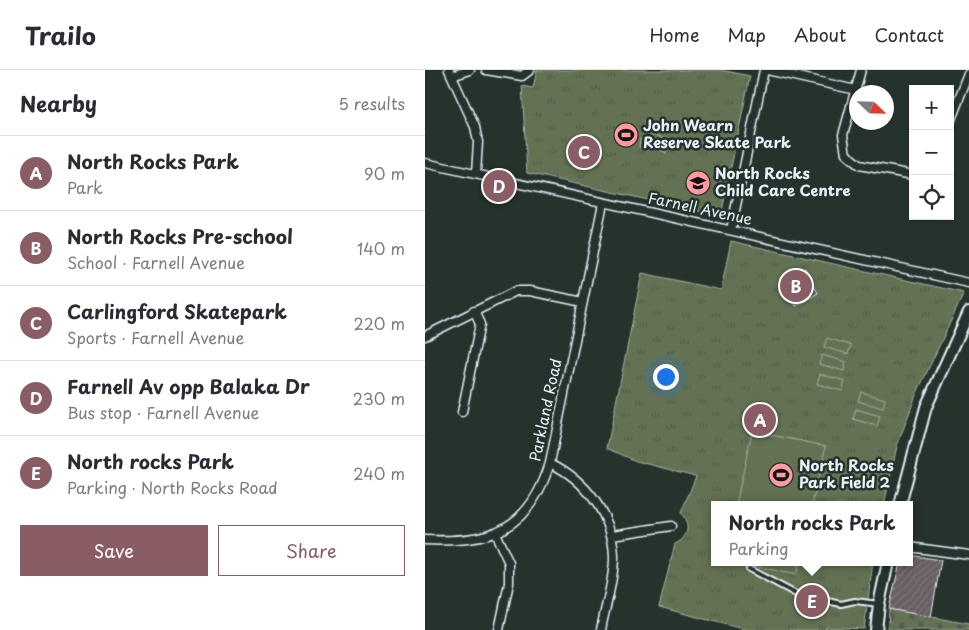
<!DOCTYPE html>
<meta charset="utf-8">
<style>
body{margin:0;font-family:"Playpen Sans",sans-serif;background:#f7f7f7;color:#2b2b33}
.controls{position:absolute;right:15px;top:15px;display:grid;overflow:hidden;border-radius:0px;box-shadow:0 1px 4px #0004}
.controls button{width:45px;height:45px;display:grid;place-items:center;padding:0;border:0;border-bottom:1px solid #e1e1e2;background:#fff;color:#2b2b33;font:25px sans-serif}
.compass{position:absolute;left:424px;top:15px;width:45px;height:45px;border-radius:50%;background:#fff;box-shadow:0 1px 4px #0004;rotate:113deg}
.you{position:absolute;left:240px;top:306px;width:18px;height:18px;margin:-12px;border:4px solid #fff;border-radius:50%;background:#1a73e8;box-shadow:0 0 0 8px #1a73e833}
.badge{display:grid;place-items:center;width:32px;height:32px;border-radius:50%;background:#8a5d65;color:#fff;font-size:16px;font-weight:700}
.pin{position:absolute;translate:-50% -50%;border:2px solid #fff;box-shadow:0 1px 5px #0006}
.popup{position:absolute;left:286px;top:431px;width:202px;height:65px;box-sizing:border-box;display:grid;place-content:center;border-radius:0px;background:#fff;filter:drop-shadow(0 1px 4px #0005);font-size:16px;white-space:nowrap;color:#7c7c81}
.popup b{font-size:19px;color:#2b2b33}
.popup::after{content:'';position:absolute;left:50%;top:100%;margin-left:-10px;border:10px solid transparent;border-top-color:#fff}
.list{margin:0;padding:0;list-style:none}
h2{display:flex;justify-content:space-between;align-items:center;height:65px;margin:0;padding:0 20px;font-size:21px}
h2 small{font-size:16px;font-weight:400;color:#7c7c81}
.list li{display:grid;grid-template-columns:32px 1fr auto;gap:15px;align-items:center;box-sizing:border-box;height:75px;padding:0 20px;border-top:1px solid #e1e1e2}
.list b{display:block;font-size:19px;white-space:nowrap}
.list p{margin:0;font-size:16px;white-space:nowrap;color:#7c7c81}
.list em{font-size:16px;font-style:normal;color:#7c7c81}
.actions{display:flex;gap:10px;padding:15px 20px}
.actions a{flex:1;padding:11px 0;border:1px solid #8a5d65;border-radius:0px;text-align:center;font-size:18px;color:#8a5d65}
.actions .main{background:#8a5d65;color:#fff}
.icon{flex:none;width:28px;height:28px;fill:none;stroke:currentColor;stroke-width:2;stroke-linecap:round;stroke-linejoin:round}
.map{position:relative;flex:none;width:544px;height:560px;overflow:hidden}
header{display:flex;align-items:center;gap:30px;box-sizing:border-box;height:70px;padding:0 25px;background:#fff;border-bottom:1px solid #e1e1e2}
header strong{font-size:24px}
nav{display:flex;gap:28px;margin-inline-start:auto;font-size:18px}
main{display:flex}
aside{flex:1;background:#fff}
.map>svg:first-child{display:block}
</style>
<header>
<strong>Trailo</strong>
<nav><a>Home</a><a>Map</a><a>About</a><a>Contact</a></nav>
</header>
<main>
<aside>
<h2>Nearby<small>5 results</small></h2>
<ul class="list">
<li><span class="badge">A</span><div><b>North Rocks Park</b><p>Park</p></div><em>90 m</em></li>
<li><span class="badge">B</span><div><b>North Rocks Pre-school</b><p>School · Farnell Avenue</p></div><em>140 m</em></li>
<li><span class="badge">C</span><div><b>Carlingford Skatepark</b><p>Sports · Farnell Avenue</p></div><em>220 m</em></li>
<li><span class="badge">D</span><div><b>Farnell Av opp Balaka Dr</b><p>Bus stop · Farnell Avenue</p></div><em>230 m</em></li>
<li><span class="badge">E</span><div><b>North rocks Park</b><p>Parking · North Rocks Road</p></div><em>240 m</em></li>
</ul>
<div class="actions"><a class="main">Save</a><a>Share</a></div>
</aside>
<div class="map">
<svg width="544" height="560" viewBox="0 0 544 560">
<defs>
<pattern id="grass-tufts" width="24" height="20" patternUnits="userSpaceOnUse" patternTransform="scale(1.25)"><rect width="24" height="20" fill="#647253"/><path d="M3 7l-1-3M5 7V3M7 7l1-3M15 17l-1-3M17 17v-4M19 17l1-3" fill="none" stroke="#545b4e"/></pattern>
<pattern id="cemetery-stones" width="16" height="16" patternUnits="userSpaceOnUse" patternTransform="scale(1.25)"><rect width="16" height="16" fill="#647253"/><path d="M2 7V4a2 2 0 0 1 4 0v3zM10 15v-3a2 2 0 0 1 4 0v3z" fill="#545b4e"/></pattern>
<pattern id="building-hatch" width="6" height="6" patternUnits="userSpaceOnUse" patternTransform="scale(1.25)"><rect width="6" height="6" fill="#685e64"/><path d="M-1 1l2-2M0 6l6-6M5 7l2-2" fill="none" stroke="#7e767b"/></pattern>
</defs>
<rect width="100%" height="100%" fill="#26332d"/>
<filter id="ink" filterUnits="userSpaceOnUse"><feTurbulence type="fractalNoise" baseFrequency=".02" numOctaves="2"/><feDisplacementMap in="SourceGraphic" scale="10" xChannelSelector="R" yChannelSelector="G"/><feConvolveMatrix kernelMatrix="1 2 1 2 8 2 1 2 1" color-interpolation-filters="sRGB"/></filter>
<g filter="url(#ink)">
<path fill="url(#grass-tufts)" stroke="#a6b2a6" d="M 112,0 L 296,0 L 325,6 L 297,141 L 291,145 L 102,103 L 97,16 L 108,18 Z
M 306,171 L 539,223 L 491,325 L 472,376 L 459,435 L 290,435 L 290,492 L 448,492 L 439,559 L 401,557 L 400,560 L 322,560 L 234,537 L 250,474 C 265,467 265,454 256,443 L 271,406 L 211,391 L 182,378 L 217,203 L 296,220 Z"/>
<path fill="url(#cemetery-stones)" stroke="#a6b2a6" d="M 464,539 L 544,554 L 544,560 L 463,560 Z"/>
<path fill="#647253" stroke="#a6b2a6" d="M 229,65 L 236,67 L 238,75 L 243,76 L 241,83 L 229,76 L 220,79 L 214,77 L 215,69 L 222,69 Z
M 402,268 L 426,275 L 423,284 L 399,277 Z
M 397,285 L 421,292 L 419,301 L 394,294 Z
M 395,304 L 420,311 L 417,321 L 392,314 Z
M 436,322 L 460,329 L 458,338 L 433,331 Z
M 431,339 L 455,346 L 452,356 L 428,349 Z
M 327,361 L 401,376 L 387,435 L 311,435 Z
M 310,492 L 374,492 L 371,505 Z"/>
<path fill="url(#building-hatch)" stroke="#e8f1f8" d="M 374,198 L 375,201 L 380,198 L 393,223 L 371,236 L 355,208 Z
M 484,485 L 516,490 L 506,547 L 464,539 L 475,492 L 484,492 Z"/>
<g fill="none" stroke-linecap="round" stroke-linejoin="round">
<defs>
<path id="lane" d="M 324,499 L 371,524 L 416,534 L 430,531 L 454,534"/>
<path id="street" d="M 24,0 L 50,57 L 53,72 L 51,104
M 61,0 L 97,6 L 105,0
M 342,0 L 431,20
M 436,0 L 418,65 L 421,84 L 434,95 L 488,105
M 27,6 L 45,0
M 525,52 L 544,4
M 0,93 L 544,213
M 306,160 L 339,0
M 0,266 L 91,221 L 105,221 L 158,232
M 37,342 L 55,254 L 49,241
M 125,393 C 161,410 188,446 189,487 C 189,511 180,537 176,560
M 70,463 L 84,493 L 84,513 L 74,560
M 187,465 L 246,456
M 0,470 C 65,473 104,461 125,393 L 178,133
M 484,477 L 544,485"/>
<path id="secondary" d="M 475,435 L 501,337 L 544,242
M 451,560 L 454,534 L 463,492"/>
</defs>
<use href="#lane" stroke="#e8f1f8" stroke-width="8"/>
<use href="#street" stroke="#e8f1f8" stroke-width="11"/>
<use href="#secondary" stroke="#e8f1f8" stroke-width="14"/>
<use href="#lane" stroke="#26332d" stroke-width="4"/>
<use href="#street" stroke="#26332d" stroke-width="8"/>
<use href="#secondary" stroke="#26332d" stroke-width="10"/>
</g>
</g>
<defs>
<symbol id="stadium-disc" viewBox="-11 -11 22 22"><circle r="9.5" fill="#ff9aa2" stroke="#26332d"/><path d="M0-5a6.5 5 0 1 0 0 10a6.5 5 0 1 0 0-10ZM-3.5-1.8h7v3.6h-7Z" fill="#111"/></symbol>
<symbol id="school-disc" viewBox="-11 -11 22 22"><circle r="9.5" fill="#ff9aa2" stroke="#26332d"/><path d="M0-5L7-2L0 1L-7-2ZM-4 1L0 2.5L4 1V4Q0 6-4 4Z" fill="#111"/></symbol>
</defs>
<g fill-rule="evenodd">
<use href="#stadium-disc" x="187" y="51" width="28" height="28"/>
<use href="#school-disc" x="259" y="99" width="28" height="28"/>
<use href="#stadium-disc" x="342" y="391" width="28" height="28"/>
</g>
<g text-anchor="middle" stroke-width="5" stroke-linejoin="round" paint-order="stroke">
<g font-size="15" font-weight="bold" fill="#e8f1f8" stroke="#26332d" text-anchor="start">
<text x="218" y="61">John Wearn<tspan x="218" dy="17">Reserve Skate Park</tspan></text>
<text x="290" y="109">North Rocks<tspan x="290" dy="17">Child Care Centre</tspan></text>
<text x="374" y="401">North Rocks<tspan x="374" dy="17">Park Field 2</tspan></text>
</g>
<g font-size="15" fill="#e8f1f8" stroke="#26332d">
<text transform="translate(275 139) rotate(12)" y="5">Farnell Avenue</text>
<text transform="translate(121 340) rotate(-78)" y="5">Parkland Road</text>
</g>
</g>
</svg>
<div class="controls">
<button>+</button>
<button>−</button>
<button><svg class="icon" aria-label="locate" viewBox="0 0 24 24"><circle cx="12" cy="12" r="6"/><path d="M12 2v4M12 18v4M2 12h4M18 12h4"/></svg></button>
</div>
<svg class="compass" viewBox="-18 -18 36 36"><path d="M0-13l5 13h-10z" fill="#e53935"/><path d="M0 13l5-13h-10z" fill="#7c7c81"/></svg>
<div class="you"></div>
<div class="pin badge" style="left:335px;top:350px">A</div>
<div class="pin badge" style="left:371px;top:216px">B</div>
<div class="pin badge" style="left:159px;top:82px">C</div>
<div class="pin badge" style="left:74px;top:116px">D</div>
<div class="pin badge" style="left:387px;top:531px">E</div>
<div class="popup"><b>North rocks Park</b>Parking</div>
</div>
</main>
